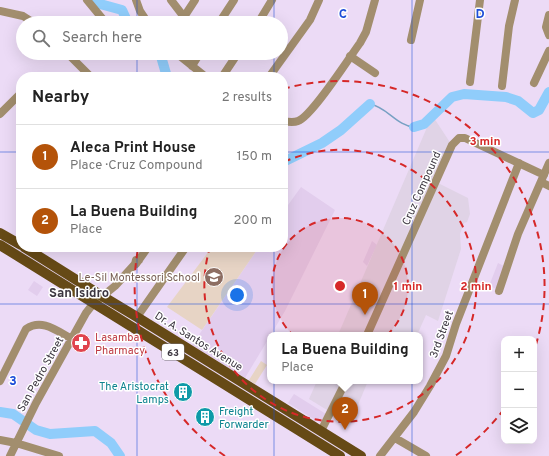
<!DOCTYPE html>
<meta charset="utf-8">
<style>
body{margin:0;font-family:Overpass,sans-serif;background:#f6f6f6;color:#222}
.controls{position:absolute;right:12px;bottom:12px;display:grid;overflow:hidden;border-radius:8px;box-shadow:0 4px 16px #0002}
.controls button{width:36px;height:36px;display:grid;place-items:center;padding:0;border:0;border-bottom:1px solid #e0e0e0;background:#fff;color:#222;font:20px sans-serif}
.you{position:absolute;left:237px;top:295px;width:14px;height:14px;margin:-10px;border:3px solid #fff;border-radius:50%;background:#1a73e8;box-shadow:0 0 0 6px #1a73e833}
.badge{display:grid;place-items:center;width:26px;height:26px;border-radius:50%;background:#b45309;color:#fff;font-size:13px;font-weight:700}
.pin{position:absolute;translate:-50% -33px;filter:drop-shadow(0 1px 2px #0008)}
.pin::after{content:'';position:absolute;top:21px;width:14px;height:12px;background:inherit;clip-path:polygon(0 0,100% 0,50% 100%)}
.popup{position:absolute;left:267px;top:332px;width:156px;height:52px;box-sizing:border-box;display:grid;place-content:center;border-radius:8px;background:#fff;filter:drop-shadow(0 1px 3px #0005);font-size:13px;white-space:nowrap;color:#767676}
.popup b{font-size:15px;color:#222}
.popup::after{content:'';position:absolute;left:50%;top:100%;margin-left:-8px;border:8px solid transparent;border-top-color:#fff}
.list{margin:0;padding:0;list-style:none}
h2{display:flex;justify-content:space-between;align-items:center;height:52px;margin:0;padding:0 16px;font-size:17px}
h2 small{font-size:13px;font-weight:400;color:#767676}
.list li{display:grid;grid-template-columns:26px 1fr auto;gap:12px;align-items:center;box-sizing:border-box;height:64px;padding:0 16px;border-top:1px solid #e0e0e0}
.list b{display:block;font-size:15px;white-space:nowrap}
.list p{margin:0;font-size:13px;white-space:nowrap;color:#767676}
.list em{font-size:13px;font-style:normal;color:#767676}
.icon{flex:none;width:22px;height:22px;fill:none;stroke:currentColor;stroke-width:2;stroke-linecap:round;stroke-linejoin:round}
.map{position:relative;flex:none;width:549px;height:456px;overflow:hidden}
.search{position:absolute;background:#fff;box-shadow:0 4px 16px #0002;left:16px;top:16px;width:272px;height:44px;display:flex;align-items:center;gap:10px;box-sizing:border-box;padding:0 14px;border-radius:22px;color:#767676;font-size:15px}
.panel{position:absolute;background:#fff;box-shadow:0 4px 16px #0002;left:16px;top:72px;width:272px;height:180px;border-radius:16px}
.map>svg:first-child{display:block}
</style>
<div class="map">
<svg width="549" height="456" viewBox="0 0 549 456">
<rect width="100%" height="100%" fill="#ecdbf6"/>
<path fill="#e2cded" d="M 301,187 L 335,210 L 285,311 L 245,378 L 192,345 L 259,247 L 283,247 L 283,212 Z
M 372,241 L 377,245 L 367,266 L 363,262 Z
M 498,263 L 506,267 L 497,289 L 489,286 Z
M 34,281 L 43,287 L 37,296 L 28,290 Z
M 294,394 L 326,414 L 320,423 L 288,403 Z"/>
<path fill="#e0d3e6" d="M 434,118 L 453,147 L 438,183 L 468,198 L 470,214 L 467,222 L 464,223 L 460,234 L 461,249 L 438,321 L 426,315 L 417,335 L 338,335 L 428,125 Z
M 317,381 L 368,381 L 350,424 L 309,399 Z"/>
<path fill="#e7d4c5" d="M 212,247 L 259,247 L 202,330 L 167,307 Z
M 261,361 L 267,365 L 255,384 L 249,380 Z"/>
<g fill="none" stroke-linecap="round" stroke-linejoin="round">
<path stroke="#77a0c3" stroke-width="1.5" d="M 370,104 C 387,107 397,126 414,127"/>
<path stroke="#90cdfb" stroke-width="10" d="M 97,0 L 100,4 L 122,10 L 128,23
M 160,53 L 167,77
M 414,127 L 424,124 L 452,97 L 464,94 L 506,97 L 518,101 L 533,113 L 539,110 L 549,92
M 283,162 L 322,143 L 341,130 L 370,104
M 0,412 L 13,414 L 36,430 L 50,434 L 95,431 L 111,443 L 120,456"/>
<path stroke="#a28e6e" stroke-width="8" d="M 87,0 L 106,23
M 136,0 L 140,11 L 148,23
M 171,0 L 184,17
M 0,11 L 23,16 L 34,23
M 549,15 L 546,27 L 549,35
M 180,23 L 195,0
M 219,23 L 234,0
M 258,23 L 272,0
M 411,40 L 420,0
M 67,53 L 91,77
M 176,53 L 206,77
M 350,56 L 375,73
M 192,66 L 200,53
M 222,77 L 238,53
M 269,77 L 310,20 L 319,0
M 470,82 L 480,0
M 534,83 L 549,51
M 502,86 L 509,26 L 515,0
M 0,114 L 21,93
M 283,121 C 288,122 293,123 298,121 C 312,116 349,58 360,43 L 366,32 L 375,0
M 541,182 L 549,186
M 136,264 L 148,247
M 499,291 L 518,234 L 549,163
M 137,317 L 186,247
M 367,335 L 452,145 L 459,138 L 465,138 L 544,175
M 0,381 L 26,329 C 42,318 57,331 72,339
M 321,431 L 346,381
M 395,438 L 426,456
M 0,440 L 16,443 L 59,456
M 10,456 L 36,403 L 86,313 L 93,304 L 115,286 L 135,264 L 136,260 L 139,260
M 380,456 L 414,412 L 430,386 L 446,356 L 456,324 L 519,163"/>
<path stroke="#664a16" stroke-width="10" d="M 0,233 L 21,245
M 0,245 L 340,456
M 24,247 L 102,296 L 137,317 L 361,456"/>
</g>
<path fill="none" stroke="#1d4ed8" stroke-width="1" stroke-opacity="0.55" d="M 137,0 L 137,23M 274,0 L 274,23M 412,0 L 412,456M 137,53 L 137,77M 274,53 L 274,77M 0,152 L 21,152M 283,152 L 549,152M 137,247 L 137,456M 274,247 L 274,456M 0,304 L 549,304"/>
<circle cx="340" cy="286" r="68" fill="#d62828" fill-opacity=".12"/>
<g fill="none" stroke="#d62828" stroke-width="2" stroke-dasharray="7 5">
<circle cx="340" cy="286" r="68"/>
<path d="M284 162A136 136 0 1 1 210 247"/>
<path d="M504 409A205 205 0 0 1 455 456M225 456A205 205 0 0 1 138 249M283 89A205 205 0 0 1 534 351"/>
</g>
<defs>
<symbol id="school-disc" viewBox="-11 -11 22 22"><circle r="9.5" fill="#8d6e63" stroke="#fff"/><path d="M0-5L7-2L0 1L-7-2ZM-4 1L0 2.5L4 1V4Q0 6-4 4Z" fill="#fff"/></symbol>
<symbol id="pharmacy-disc" viewBox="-11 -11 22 22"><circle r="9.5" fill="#e0444e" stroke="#fff"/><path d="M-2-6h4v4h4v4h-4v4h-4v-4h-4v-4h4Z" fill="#fff"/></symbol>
<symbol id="building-disc" viewBox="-11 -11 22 22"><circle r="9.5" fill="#0f9aa8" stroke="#fff"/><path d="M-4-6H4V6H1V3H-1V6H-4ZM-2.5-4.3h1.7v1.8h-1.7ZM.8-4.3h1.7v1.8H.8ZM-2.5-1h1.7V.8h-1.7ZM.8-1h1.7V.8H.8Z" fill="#fff"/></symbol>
</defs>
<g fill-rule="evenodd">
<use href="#school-disc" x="203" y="266" width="22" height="22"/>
<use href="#pharmacy-disc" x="70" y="332" width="22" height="22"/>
<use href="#building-disc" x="172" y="381" width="22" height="22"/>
<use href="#building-disc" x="194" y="406" width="22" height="22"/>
</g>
<g text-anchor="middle" stroke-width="3" stroke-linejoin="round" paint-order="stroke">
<rect fill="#fff" stroke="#767279" stroke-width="1" x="162" y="344" width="22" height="16" rx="3"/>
<g font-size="10" font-weight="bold" fill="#3c3640">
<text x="173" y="356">63</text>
</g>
<g font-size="11" fill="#3c3640" stroke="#fff">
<text transform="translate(421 188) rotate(-66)" y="4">Cruz Compound</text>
<text transform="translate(441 334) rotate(-70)" y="4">3rd Street</text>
<text transform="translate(199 341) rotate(32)" y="4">Dr. A. Santos Avenue</text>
<text transform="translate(40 374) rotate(-61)" y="4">San Pedro Street</text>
</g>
<g font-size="11" fill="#785e54" stroke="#fff" text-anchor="end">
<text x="200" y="281">Le-Sil Montessori School</text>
</g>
<g font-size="11" fill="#be3a42" stroke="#fff" text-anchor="start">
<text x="95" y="341">Lasamba<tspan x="95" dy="13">Pharmacy</tspan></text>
</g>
<g font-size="11" fill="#0d838f" stroke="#fff" text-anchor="end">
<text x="169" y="390">The Aristocrat<tspan x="169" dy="13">Lamps</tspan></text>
<text x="219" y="415" text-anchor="start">Freight<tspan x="219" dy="13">Forwarder</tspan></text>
</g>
<g font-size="13" font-weight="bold" fill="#3c3640" stroke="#fff">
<text x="79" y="297">San Isidro</text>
</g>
</g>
<g font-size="13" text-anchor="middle" font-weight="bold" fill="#1d4ed8" stroke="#fff" stroke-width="3" stroke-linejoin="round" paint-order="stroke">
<text x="343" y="18">C</text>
<text x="480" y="18">D</text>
<text x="13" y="385">3</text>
</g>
<circle cx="340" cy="286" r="6" fill="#d62828" stroke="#fff" stroke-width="2"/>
<g font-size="12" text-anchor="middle" font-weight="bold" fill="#d62828" stroke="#fff" stroke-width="3" stroke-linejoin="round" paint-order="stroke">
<text x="485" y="145">3 min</text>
<text x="408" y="290">1 min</text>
<text x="476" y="290">2 min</text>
</g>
</svg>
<div class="controls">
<button>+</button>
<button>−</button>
<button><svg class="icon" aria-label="layers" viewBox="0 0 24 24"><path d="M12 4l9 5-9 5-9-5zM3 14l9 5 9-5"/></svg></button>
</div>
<div class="you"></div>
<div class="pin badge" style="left:365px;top:315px">1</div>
<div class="pin badge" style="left:345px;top:430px">2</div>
<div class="popup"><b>La Buena Building</b>Place</div>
<div class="search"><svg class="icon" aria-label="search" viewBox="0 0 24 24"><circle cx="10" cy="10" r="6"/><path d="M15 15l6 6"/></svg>Search here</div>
<section class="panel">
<h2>Nearby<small>2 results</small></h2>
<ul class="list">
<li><span class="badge">1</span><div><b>Aleca Print House</b><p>Place · Cruz Compound</p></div><em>150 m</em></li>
<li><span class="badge">2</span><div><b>La Buena Building</b><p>Place</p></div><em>200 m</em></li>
</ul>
</section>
</div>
